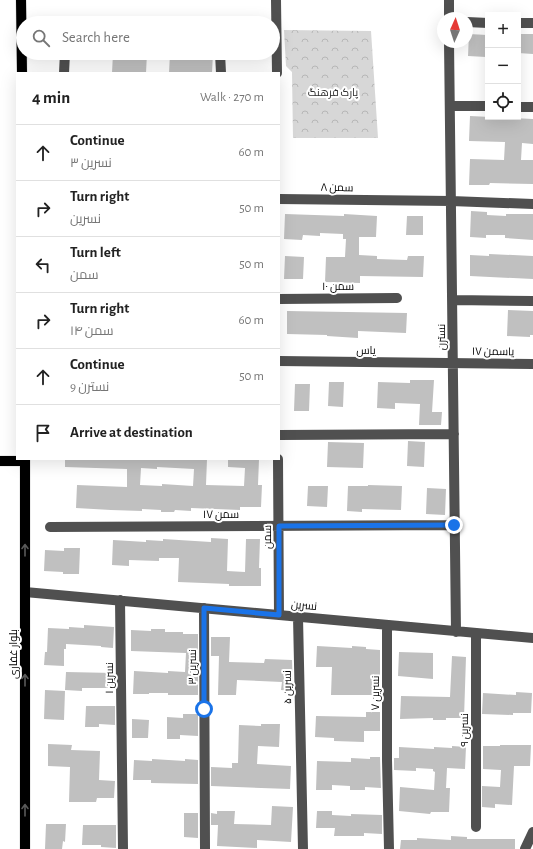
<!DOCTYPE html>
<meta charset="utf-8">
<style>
body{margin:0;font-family:"Alegreya Sans",Cairo,sans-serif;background:#f6f6f6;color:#222}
.controls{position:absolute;right:12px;top:12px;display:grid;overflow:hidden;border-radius:0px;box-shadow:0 4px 16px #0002}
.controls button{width:36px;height:36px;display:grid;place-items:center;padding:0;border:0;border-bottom:1px solid #e0e0e0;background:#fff;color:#222;font:20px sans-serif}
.compass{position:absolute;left:437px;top:12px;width:36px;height:36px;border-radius:50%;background:#fff;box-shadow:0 4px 16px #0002;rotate:3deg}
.stop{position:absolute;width:12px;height:12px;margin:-9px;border:3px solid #1a73e8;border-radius:50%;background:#fff}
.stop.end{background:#1a73e8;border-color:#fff;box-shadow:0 1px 4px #0008}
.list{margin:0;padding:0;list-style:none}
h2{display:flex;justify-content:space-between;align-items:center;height:52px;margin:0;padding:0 16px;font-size:17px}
h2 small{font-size:13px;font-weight:400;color:#767676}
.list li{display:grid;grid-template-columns:26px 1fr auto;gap:12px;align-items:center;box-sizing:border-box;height:56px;padding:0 16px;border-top:1px solid #e0e0e0}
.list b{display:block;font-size:15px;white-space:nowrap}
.list p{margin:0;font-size:13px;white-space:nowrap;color:#767676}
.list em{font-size:13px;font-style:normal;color:#767676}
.icon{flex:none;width:22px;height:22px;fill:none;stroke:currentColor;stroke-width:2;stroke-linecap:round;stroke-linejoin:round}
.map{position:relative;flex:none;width:533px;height:849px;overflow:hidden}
.search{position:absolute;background:#fff;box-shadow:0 4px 16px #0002;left:16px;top:16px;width:264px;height:44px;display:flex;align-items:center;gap:10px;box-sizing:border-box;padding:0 14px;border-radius:22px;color:#767676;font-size:15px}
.panel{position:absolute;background:#fff;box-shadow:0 4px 16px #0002;left:16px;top:72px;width:264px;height:388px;border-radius:0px}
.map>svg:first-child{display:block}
</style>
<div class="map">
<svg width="533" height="849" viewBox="0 0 533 849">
<defs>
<pattern id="park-crowns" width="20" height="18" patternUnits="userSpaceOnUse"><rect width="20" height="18" fill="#d7d7d7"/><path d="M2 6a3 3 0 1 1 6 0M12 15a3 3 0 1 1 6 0" fill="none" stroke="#b7b7b7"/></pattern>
</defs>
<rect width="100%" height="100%" fill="#fff"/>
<path fill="url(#park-crowns)" d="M 284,30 L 371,31 L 378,138 L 293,138 L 292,72 L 286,66 Z"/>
<path fill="#c0c0c0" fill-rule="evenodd" d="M 469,34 L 487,35 L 486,57 L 468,56 Z
M 518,34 L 533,34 L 533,54 L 518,53 Z
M 113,53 L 147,53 L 146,73 L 112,73 Z
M 170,53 L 213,53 L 212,73 L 169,73 Z
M 470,116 L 533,119 L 533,144 L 522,143 L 521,160 L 533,160 L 533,184 L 490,183 L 489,185 L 469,185 L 470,159 L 504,160 L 505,142 L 469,141 Z
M 471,211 L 487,212 L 487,215 L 506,216 L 506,214 L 533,214 L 533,240 L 505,238 L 505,235 L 486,235 L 486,238 L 470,237 Z
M 285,214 L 344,216 L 344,214 L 377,216 L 376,237 L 359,237 L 359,255 L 377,256 L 377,259 L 407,260 L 408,256 L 424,256 L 423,277 L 360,276 L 360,283 L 325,282 L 326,257 L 345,257 L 346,239 L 343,239 L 343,234 L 320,233 L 320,236 L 303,235 L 302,240 L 284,239 Z
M 407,216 L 423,216 L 423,235 L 406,235 Z
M 489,254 L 533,256 L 533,279 L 470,276 L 470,255 L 489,256 Z
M 285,256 L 304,257 L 303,279 L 284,279 Z
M 508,310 L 533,311 L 533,335 L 530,335 L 530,337 L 507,336 Z
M 287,311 L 407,313 L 406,333 L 358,331 L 358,338 L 327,336 L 327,335 L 287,334 Z
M 410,380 L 434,380 L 432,412 L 442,412 L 441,425 L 419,425 L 420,404 L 395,403 L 395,409 L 377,408 L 378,382 L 410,383 Z
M 329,382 L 344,382 L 343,407 L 328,406 Z
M 295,384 L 310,384 L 309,411 L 294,411 Z
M 408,441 L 425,442 L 424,467 L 407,466 Z
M 328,442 L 364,443 L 363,468 L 327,467 Z
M 65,459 L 207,459 L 206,485 L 244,486 L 245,468 L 228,467 L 228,459 L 259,459 L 258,485 L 262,485 L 261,507 L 240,507 L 240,510 L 191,508 L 191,511 L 175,510 L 174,512 L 161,512 L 161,510 L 142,509 L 142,511 L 111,510 L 76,508 L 77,485 L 127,487 L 127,469 L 65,467 ZM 157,467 L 194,469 L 193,486 L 162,484 L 162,486 L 140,485 L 141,468 L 157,469 Z
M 368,485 L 402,486 L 401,510 L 362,509 L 362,512 L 347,511 L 348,486 L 368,486 Z
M 308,486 L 328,486 L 327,507 L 307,506 Z
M 427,488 L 446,489 L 445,515 L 426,514 Z
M 211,538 L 228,539 L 227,571 L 245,572 L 246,539 L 260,539 L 259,568 L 261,568 L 261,586 L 229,586 L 229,584 L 178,582 L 179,558 L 159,558 L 159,561 L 129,560 L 129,566 L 112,565 L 113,540 L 146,542 L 146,540 L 163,541 L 163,539 L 211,542 Z
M 64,548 L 80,548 L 79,574 L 63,574 L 63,572 L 44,571 L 45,550 L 64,551 Z
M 84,625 L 114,627 L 113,648 L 101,647 L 101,646 L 66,644 L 66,649 L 64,649 L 64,666 L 44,665 L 45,652 L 47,652 L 48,628 L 69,629 L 69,627 L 84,628 Z
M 151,629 L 165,629 L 165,632 L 183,632 L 183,634 L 198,634 L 198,695 L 168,695 L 168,693 L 149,693 L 149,694 L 133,694 L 134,671 L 168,673 L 168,671 L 185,672 L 186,653 L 131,651 L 131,630 L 151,631 Z
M 211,637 L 230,637 L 229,662 L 264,663 L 265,659 L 292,660 L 293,691 L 281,690 L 282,682 L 237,680 L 236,695 L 218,695 L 219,656 L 211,656 Z
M 317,646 L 352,648 L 352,646 L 366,647 L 366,649 L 380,650 L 380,695 L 331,695 L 332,667 L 316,667 Z
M 399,652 L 433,653 L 433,679 L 398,676 Z
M 452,656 L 466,657 L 464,718 L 446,718 L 446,720 L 433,720 L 433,718 L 400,719 L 401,696 L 450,697 Z
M 66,672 L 114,673 L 114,688 L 82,688 L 82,691 L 65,690 Z
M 45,690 L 65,691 L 64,720 L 44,719 Z
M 516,692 L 532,693 L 531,713 L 513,713 L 513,715 L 482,714 L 483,693 L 516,695 Z
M 86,706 L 115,706 L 115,725 L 99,724 L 99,727 L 85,727 Z
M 366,712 L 380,712 L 380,731 L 364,731 L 364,742 L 334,741 L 334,738 L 315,737 L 316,716 L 366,717 Z
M 183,714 L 198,714 L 198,736 L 180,735 L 180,739 L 167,739 L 167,717 L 183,718 Z
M 132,719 L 149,720 L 148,738 L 132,738 Z
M 261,724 L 280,724 L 279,747 L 258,746 L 257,764 L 291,766 L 290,789 L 211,786 L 211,767 L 232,768 L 232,763 L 238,763 L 239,725 L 261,726 Z
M 48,744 L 72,745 L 71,750 L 100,751 L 99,780 L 115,781 L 114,798 L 97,798 L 96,802 L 69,802 L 70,767 L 48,766 Z
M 500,745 L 531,745 L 530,766 L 514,766 L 512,805 L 495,804 L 495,808 L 482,807 L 482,786 L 500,787 L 501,770 L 483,769 L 483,746 L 500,746 Z
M 452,746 L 466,747 L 465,769 L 447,768 L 446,788 L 450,788 L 449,812 L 431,812 L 430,814 L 399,811 L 400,787 L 434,790 L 435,772 L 433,771 L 433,769 L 416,768 L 416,771 L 394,770 L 394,758 L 399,758 L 399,747 L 434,749 L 434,747 L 452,748 Z
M 370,757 L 380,757 L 381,788 L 365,787 L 365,790 L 350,790 L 350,786 L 332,785 L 332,790 L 316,790 L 317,761 L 351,762 L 351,758 L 370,759 Z
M 152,759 L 185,761 L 185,759 L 198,760 L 198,784 L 151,783 L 151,780 L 133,780 L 134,760 L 152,761 Z
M 272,806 L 293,807 L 291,842 L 257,840 L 257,848 L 217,846 L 218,825 L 211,825 L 211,813 L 217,814 L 217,811 L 235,811 L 234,824 L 271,825 Z
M 317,811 L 332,811 L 332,815 L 351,816 L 351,814 L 382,815 L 382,834 L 364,833 L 364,836 L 334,836 L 335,828 L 316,828 Z
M 184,813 L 198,813 L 198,838 L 184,837 Z
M 46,824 L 66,824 L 65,842 L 63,841 L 62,849 L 45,849 Z
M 83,825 L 116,825 L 116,848 L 101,847 L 101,845 L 82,845 Z
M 451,836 L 467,837 L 467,839 L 515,839 L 515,849 L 400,849 L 401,840 L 417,840 L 417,838 L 451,840 Z"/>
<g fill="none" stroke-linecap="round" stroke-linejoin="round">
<defs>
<path id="major" d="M 21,0 L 22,73
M 25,459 L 25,849
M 0,461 L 25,461"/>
</defs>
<use href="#major" stroke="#dbdbdb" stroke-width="11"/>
<path stroke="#505050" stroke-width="10" d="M 276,0 L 277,73
M 449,0 L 449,18
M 467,22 L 488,23
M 65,23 L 65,22 L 237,23
M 518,23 L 533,23
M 449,42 L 456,632
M 220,53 L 221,73
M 64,73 L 65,53
M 450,106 L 488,106
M 518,107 L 533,107
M 279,199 L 451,201 L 533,204
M 279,299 L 397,298
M 453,300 L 533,301
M 279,361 L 533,364
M 279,435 L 454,434
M 278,459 L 279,615
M 50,527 L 454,525
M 25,592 L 533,638
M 120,600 L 123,849
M 204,608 L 205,849
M 298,617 L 303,849
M 387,625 L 387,760 L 389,849
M 476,633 L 476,827
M 525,849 L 533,832"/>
<use href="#major" stroke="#000" stroke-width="10"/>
</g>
<defs><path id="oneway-shaft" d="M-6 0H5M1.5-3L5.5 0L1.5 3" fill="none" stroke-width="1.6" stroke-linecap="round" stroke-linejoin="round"/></defs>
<g stroke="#595959">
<use href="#oneway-shaft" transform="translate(25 550) rotate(-90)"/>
<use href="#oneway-shaft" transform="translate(25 680) rotate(-90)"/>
<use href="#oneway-shaft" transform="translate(25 810) rotate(-90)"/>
</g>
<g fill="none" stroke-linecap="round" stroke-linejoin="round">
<path stroke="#1a73e8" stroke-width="5" d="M 204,709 L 204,608 L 279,615 L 279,526 L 454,525"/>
</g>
<g text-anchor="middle" stroke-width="4" stroke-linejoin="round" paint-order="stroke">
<g font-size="11" fill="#2e2e2e" stroke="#fff">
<text x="333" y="96">پارک فرهنگ</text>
</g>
<g font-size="11" fill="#000" stroke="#fff">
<text transform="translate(337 187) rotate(1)" y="4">سمن ۸</text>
<text x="338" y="290">سمن ۱۰</text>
<text transform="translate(441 337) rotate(-90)" y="4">نسترن</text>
<text x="366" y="354">یاس</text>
<text transform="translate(493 351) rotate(1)" y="4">یاسمن ۱۷</text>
<text x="221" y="518">سمن ۱۷</text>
<text transform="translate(267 537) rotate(-90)" y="4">سمن</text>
<text transform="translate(304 605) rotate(5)" y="4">نسرین</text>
<text transform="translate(13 654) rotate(-90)" y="4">بلوار غفاری</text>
<text transform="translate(192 667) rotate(-90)" y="4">نسرین ۳</text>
<text transform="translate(109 678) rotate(-90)" y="4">نسرین ۱</text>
<text transform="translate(287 687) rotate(-91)" y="4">نسرین ۵</text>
<text transform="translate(375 693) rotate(-90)" y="4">نسرین ۷</text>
<text transform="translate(464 730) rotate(-90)" y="4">نسرین ۹</text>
</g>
</g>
</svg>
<div class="controls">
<button>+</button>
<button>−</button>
<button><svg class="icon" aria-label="locate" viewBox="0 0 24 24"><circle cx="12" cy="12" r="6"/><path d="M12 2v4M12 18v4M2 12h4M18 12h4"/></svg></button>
</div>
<svg class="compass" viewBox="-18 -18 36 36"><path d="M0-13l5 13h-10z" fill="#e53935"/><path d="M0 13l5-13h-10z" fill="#767676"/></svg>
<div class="stop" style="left:204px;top:709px"></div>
<div class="stop end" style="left:454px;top:525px"></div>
<div class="search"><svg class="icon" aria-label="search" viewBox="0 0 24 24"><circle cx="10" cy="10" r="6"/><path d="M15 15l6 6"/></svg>Search here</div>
<section class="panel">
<h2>4 min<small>Walk · 270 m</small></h2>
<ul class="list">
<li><svg class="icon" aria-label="ahead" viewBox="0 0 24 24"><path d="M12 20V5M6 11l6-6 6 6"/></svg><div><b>Continue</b><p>نسرین ۳</p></div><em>60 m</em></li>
<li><svg class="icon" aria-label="right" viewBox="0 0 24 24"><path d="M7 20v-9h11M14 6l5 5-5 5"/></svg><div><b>Turn right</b><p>نسرین</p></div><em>50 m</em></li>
<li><svg class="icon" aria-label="left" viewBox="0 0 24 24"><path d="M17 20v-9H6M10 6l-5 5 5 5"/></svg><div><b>Turn left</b><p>سمن</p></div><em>50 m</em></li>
<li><svg class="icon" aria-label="right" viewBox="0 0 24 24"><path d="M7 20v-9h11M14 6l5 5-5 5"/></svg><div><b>Turn right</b><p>سمن ۱۴</p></div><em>60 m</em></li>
<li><svg class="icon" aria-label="ahead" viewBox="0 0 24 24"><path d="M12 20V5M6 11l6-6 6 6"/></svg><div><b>Continue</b><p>نسترن 9</p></div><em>50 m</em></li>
<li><svg class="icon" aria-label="arrive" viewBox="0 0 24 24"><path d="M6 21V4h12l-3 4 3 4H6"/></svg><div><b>Arrive at destination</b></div></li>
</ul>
</section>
</div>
